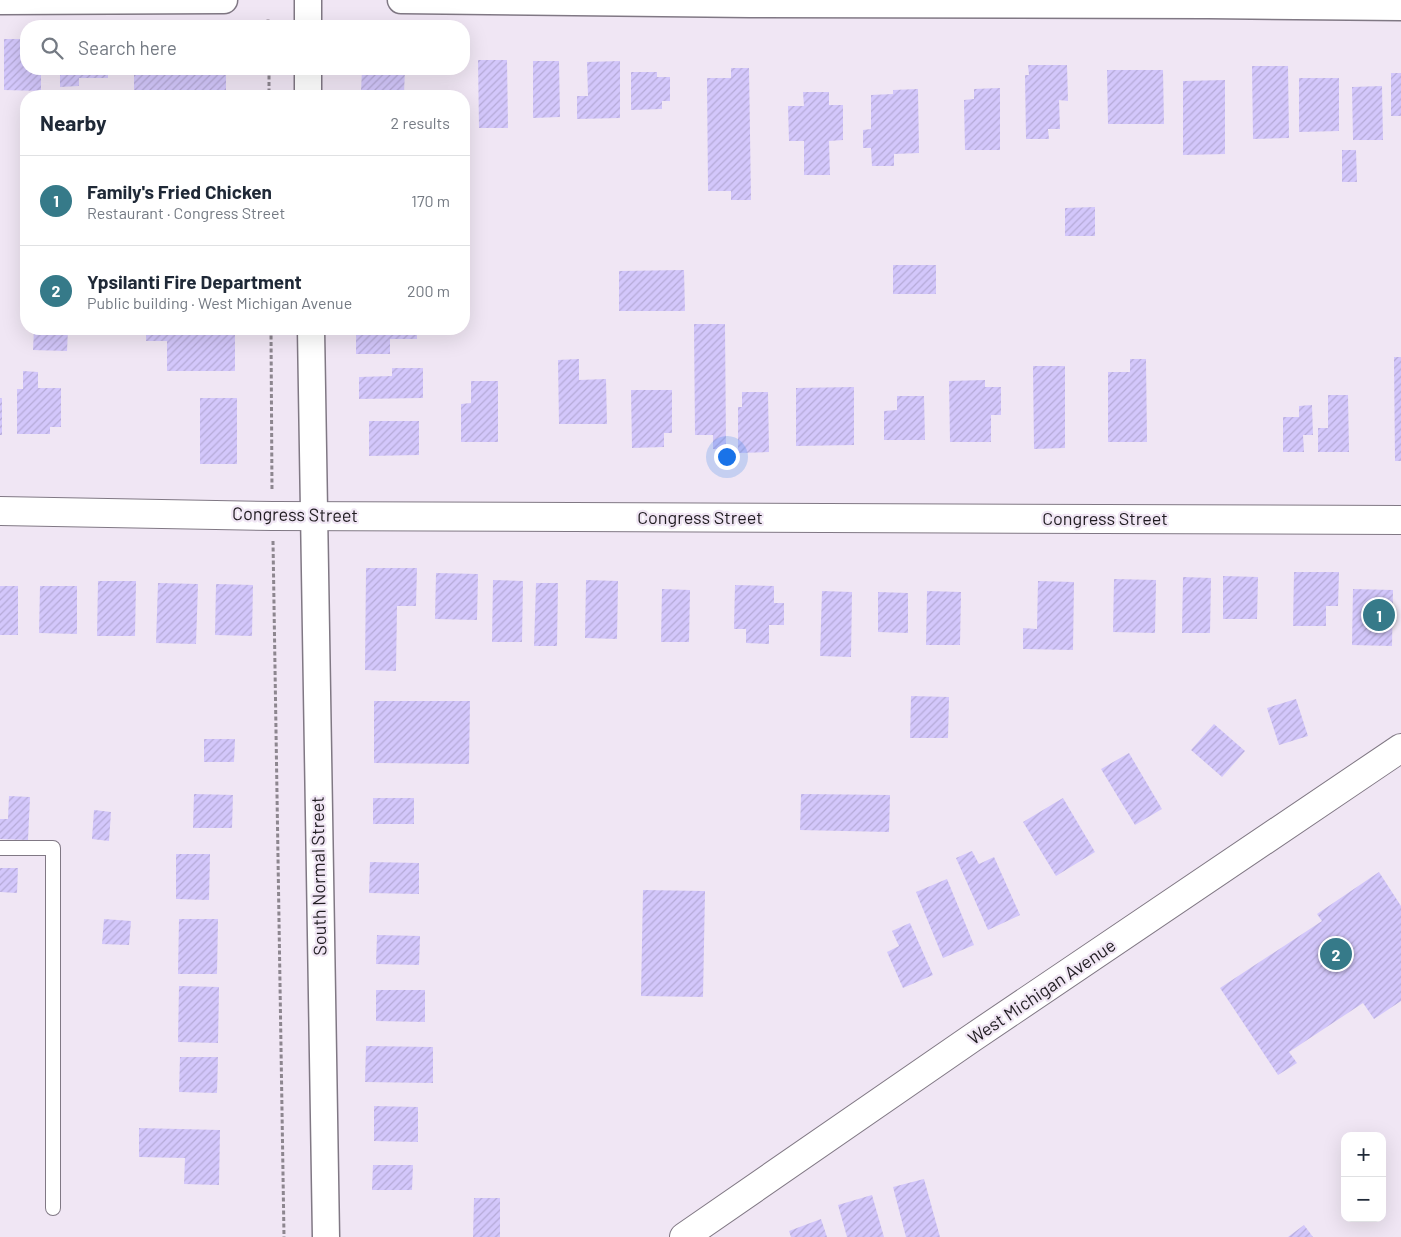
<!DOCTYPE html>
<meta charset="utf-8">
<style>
body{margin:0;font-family:Barlow,sans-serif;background:#f2f2f3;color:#1f2937}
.controls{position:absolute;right:15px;bottom:15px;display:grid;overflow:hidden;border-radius:10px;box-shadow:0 5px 20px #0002}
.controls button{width:45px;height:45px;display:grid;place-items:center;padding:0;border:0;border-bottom:1px solid #e0e1e3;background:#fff;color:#1f2937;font:25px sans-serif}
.you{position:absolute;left:726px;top:456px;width:18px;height:18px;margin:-12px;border:4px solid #fff;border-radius:50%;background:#1a73e8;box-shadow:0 0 0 8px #1a73e833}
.badge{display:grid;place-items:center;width:32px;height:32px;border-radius:50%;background:#367a89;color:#fff;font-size:16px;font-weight:700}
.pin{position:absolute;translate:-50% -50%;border:2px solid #fff;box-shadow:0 1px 5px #0006}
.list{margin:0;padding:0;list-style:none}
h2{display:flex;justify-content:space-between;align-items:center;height:65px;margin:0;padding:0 20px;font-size:21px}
h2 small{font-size:16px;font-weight:400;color:#747a83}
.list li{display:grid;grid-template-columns:32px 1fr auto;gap:15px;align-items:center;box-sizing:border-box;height:90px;padding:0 20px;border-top:1px solid #e0e1e3}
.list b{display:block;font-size:19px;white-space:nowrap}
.list p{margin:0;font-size:16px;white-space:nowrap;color:#747a83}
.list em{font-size:16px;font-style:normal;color:#747a83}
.icon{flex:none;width:28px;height:28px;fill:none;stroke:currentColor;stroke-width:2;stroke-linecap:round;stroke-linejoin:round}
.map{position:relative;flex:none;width:1401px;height:1237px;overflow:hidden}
.search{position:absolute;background:#fff;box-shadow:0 5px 20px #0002;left:20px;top:20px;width:450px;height:55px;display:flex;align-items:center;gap:12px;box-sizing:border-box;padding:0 18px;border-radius:20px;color:#747a83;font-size:19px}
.panel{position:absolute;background:#fff;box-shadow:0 5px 20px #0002;left:20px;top:90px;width:450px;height:245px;border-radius:20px}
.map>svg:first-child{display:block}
</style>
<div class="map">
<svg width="1401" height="1237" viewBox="0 0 1401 1237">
<defs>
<pattern id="building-hatch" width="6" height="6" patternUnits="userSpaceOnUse" patternTransform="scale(1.25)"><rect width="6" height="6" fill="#d3c7fb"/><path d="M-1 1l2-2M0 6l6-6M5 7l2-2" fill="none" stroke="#b5aad7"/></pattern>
</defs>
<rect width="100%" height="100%" fill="#f0e6f4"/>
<path fill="url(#building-hatch)" d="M 4,39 L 26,39 L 26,69 L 41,69 L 41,91 L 4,90 Z
M 478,60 L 507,60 L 508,128 L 479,128 Z
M 533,61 L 559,61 L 560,117 L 533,118 Z
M 620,61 L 620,118 L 577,119 L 577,96 L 588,96 L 587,62 Z
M 1028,65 L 1067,65 L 1068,101 L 1059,100 L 1060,129 L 1048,129 L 1049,139 L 1026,139 L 1025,75 L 1029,75 Z
M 1252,66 L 1288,66 L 1289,138 L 1253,139 Z
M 731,68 L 749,68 L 751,200 L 731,200 L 731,191 L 708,191 L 707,78 L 731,78 Z
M 60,69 L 108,69 L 108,78 L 79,78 L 79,86 L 60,87 Z
M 134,69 L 226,69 L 226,96 L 134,94 Z
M 362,69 L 405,69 L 404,93 L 361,92 Z
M 1107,70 L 1163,70 L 1164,124 L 1108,124 Z
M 631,72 L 657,72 L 657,77 L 670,77 L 670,101 L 662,101 L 662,109 L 631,110 Z
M 1391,73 L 1401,73 L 1401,116 L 1391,116 Z
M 1299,78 L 1339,78 L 1339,131 L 1299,132 Z
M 1225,80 L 1225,154 L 1183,155 L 1183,81 Z
M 1382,86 L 1383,140 L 1353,140 L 1352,87 Z
M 1000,88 L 1000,150 L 965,150 L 964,100 L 974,99 L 974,89 Z
M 918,89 L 919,153 L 894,154 L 894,166 L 872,166 L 871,148 L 863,148 L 863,130 L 871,129 L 871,95 L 893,94 L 893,90 Z
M 803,92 L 829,92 L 829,105 L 843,105 L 843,140 L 829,141 L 830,175 L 804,175 L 804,141 L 789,141 L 788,106 L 804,106 Z
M 1342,150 L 1356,150 L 1357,182 L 1342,182 Z
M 1095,207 L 1095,236 L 1065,236 L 1065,208 Z
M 893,265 L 936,265 L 936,294 L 893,294 Z
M 684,270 L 685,311 L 619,311 L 619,271 Z
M 694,324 L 725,324 L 726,449 L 713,449 L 713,435 L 695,435 Z
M 34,329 L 68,329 L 67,351 L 33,350 Z
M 146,329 L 235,329 L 235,371 L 167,371 L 167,341 L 146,341 Z
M 360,329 L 417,329 L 417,339 L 390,339 L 390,354 L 356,354 L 356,332 L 360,332 Z
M 1394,357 L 1401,357 L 1401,461 L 1395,461 Z
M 579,359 L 579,380 L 606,379 L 607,424 L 559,424 L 558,360 Z
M 1130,359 L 1146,359 L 1147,442 L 1108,442 L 1108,372 L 1130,372 Z
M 1033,366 L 1065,366 L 1065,448 L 1034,449 Z
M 392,368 L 423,368 L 423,398 L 359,399 L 359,377 L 392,376 Z
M 23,371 L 38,372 L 38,388 L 61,388 L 61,427 L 50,427 L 50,434 L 17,434 L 17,389 L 23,389 Z
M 985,380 L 985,387 L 1001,387 L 1001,415 L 991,415 L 991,442 L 950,442 L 949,381 Z
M 471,381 L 498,381 L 498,442 L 461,442 L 461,404 L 471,403 Z
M 854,387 L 854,445 L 796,446 L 796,388 Z
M 631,390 L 672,390 L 672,433 L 664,433 L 664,447 L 632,448 Z
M 742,392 L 768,392 L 769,452 L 738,453 L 738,407 L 742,407 Z
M 1328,395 L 1348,395 L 1349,452 L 1318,452 L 1318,428 L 1328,428 Z
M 897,396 L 924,396 L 925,440 L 884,440 L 884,411 L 897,410 Z
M 0,398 L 2,398 L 2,435 L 0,435 Z
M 200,398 L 237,398 L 237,464 L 200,464 Z
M 1312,405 L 1313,435 L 1303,435 L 1304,452 L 1283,452 L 1283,417 L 1299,417 L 1299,406 Z
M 369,421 L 419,421 L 419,455 L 369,456 Z
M 366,568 L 417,568 L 416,606 L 397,606 L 396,671 L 365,670 Z
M 1294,572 L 1339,572 L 1338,606 L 1326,606 L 1326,626 L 1293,626 Z
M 436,573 L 478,574 L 477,620 L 435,619 Z
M 1223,576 L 1258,577 L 1257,619 L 1223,619 Z
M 1183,577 L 1211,578 L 1210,633 L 1182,633 Z
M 1114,579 L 1156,580 L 1155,633 L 1113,632 Z
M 493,580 L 523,581 L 522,642 L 492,642 Z
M 586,580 L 618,581 L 617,639 L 585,638 Z
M 98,581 L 136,581 L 135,636 L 97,636 Z
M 1038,581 L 1074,582 L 1073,650 L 1023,649 L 1023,628 L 1037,629 Z
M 158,583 L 198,584 L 196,644 L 156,643 Z
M 536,583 L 558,583 L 557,646 L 534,646 Z
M 216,584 L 253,585 L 252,636 L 215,635 Z
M 735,585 L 774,586 L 774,603 L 784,603 L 784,625 L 769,625 L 769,644 L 746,643 L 746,629 L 734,629 Z
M 0,586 L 18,586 L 18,635 L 0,635 Z
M 40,586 L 77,586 L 77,634 L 39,633 Z
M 662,589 L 690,590 L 689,642 L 661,642 Z
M 1353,589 L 1393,590 L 1392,646 L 1352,645 Z
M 822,591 L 852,592 L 851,657 L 820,656 Z
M 927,591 L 961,592 L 960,645 L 926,645 Z
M 878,592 L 908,593 L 908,633 L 878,632 Z
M 911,696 L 949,697 L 948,738 L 910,738 Z
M 1296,699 L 1308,736 L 1279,745 L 1267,708 Z
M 374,701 L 470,701 L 469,764 L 374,763 Z
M 1214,724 L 1245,751 L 1222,777 L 1191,750 Z
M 204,739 L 235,739 L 234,762 L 204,762 Z
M 1129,753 L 1162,809 L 1135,825 L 1101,769 Z
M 194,794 L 233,795 L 232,828 L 193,828 Z
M 801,794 L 890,795 L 889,832 L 800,830 Z
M 9,796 L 30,797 L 28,840 L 0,839 L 0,819 L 8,819 Z
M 373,798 L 414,798 L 414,824 L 373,824 Z
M 1063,798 L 1095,852 L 1056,876 L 1023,822 Z
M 94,810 L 111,812 L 109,841 L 92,839 Z
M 972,851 L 979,864 L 994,857 L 1020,915 L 988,930 L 956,858 Z
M 176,854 L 210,854 L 209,900 L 176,899 Z
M 370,862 L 419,863 L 419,894 L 369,893 Z
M 0,868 L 18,868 L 17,893 L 0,892 Z
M 1379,872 L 1401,906 L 1401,1001 L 1374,1019 L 1363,1003 L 1289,1052 L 1297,1063 L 1278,1075 L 1220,988 L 1322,921 L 1317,914 Z
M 947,879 L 974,945 L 943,958 L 916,892 Z
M 643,890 L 705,891 L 703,997 L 641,996 Z
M 104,919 L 131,921 L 129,945 L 102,944 Z
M 179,919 L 218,919 L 217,974 L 178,974 Z
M 910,923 L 933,975 L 903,988 L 887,952 L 899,946 L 892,931 Z
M 377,935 L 420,936 L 419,965 L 376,964 Z
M 179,986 L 219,987 L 218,1043 L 178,1042 Z
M 376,990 L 425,990 L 425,1022 L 376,1021 Z
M 366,1046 L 433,1047 L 433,1083 L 365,1082 Z
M 180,1057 L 218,1057 L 217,1093 L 179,1092 Z
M 374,1106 L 418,1107 L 418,1142 L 374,1141 Z
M 139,1128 L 220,1130 L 219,1185 L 184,1184 L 185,1158 L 139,1157 Z
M 373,1165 L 413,1165 L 412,1190 L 372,1190 Z
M 924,1179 L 940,1237 L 906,1237 L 893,1187 Z
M 872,1195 L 884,1237 L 847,1237 L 838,1205 Z
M 474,1198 L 500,1198 L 500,1237 L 473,1237 Z
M 821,1219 L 827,1237 L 791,1237 L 789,1231 Z
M 1304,1225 L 1313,1237 L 1288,1237 Z"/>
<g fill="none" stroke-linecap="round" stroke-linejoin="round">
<defs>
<path id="service" d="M 0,848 L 53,848 L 53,1208"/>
<path id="minor" d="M 401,0 L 750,4 L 1208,5 L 1401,7
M 0,1 L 224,0
M 308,26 L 308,0
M 308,69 L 308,96
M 311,329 L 326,1237"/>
<path id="tertiary" d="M 0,511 L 273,516 L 1401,520"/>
<path id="secondary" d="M 684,1237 L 972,1038 L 1401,748"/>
</defs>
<use href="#service" stroke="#807884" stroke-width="16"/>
<use href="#minor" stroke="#807884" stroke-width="29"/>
<use href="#tertiary" stroke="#807884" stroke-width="30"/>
<use href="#secondary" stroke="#807884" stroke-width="30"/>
<path stroke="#8d868f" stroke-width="3" stroke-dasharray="4 2.5" stroke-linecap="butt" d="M 268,26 L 268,19
M 269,69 L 269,96
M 271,329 L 272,491
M 273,541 L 284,1237"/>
<use href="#service" stroke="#fff" stroke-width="14"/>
<use href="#minor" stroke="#fff" stroke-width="26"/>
<use href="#tertiary" stroke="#fff" stroke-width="28"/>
<use href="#secondary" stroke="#fff" stroke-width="28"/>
</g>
<g text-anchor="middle" stroke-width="4.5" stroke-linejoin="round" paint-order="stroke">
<g font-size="18" fill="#201c21" stroke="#f0e6f4">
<text transform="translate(295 515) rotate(1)" y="6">Congress Street</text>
<text x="700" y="524">Congress Street</text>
<text x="1105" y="525">Congress Street</text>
<text transform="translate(319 876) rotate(-91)" y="6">South Normal Street</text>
<text transform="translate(1042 992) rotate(-34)" y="6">West Michigan Avenue</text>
</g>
</g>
</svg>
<div class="controls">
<button>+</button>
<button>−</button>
</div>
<div class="you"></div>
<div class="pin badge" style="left:1379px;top:615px">1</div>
<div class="pin badge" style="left:1336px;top:954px">2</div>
<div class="search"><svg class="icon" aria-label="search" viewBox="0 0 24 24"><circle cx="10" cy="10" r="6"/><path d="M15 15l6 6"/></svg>Search here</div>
<section class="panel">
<h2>Nearby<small>2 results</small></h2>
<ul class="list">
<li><span class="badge">1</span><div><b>Family's Fried Chicken</b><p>Restaurant · Congress Street</p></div><em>170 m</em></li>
<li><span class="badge">2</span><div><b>Ypsilanti Fire Department</b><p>Public building · West Michigan Avenue</p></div><em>200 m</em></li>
</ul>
</section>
</div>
